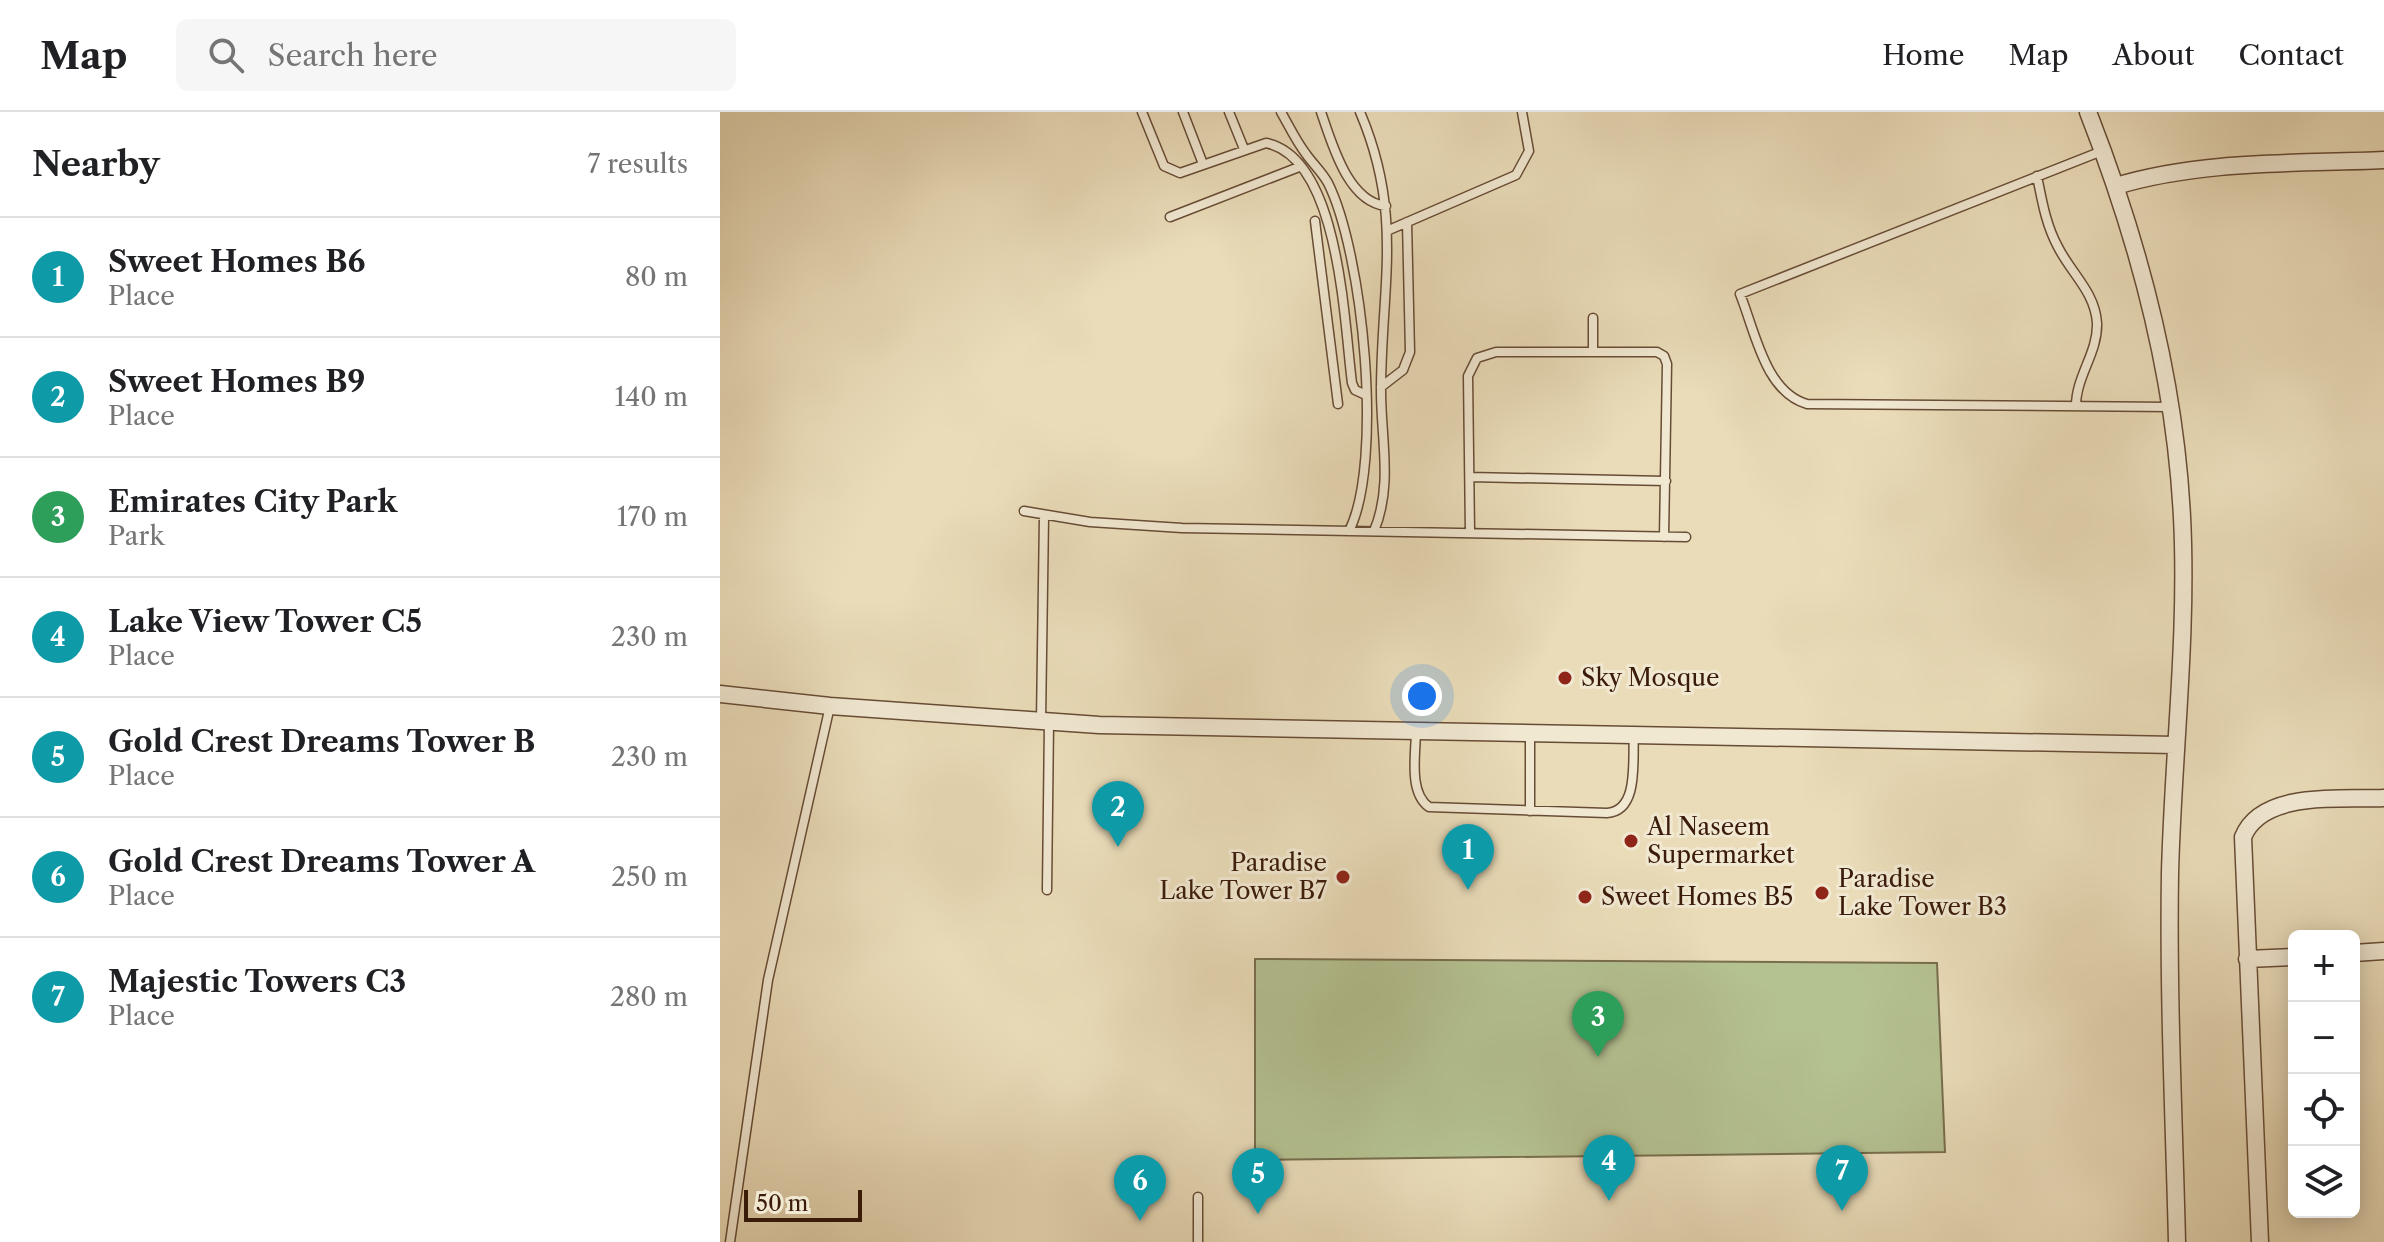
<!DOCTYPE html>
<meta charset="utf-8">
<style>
body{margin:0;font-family:"Libre Caslon Text",serif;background:#f6f6f6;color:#202124}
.controls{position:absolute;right:24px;bottom:24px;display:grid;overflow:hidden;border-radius:12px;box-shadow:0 4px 20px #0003}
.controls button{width:72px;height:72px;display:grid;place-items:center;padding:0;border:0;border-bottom:2px solid #e0e0e0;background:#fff;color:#202124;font:40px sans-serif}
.scale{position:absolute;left:24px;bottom:20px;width:118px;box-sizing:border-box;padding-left:8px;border:4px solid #3b1c09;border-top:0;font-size:22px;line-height:28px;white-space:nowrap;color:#3b1c09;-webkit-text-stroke:6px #f1e8d2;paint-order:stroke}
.you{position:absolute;left:702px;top:584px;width:28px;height:28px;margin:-20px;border:6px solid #fff;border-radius:50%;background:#1a73e8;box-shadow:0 0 0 12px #1a73e833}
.badge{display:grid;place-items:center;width:52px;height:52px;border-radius:50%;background:#b45309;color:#fff;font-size:26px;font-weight:700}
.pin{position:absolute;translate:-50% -66px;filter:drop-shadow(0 2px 4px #0008)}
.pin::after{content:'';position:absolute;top:42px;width:28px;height:24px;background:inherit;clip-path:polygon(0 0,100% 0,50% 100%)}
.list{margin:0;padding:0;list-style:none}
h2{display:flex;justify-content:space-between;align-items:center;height:104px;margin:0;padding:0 32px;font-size:34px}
h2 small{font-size:26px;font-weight:400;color:#757577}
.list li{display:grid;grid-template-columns:52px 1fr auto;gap:24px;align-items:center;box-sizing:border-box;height:120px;padding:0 32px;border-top:2px solid #e0e0e0}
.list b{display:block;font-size:30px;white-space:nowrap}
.list p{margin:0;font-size:26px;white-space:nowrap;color:#757577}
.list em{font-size:26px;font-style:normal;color:#757577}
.icon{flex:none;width:44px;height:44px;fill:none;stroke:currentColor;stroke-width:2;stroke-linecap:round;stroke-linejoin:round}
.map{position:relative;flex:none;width:1664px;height:1130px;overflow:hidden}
header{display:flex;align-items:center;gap:48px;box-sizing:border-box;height:112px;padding:0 40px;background:#fff;border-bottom:2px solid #e0e0e0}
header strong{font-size:38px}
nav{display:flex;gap:44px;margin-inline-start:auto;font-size:28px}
.search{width:560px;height:72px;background:#f6f6f6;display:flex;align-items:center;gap:20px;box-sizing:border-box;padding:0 28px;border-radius:12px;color:#757577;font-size:30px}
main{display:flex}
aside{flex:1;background:#fff}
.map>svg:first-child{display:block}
</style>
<header>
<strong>Map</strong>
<div class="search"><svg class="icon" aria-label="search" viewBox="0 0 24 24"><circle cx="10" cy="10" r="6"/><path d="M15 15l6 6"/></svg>Search here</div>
<nav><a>Home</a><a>Map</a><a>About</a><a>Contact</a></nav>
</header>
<main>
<aside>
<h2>Nearby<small>7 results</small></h2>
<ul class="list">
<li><span class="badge" style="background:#0f9aa8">1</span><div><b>Sweet Homes B6</b><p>Place</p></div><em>80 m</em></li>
<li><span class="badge" style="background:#0f9aa8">2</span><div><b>Sweet Homes B9</b><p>Place</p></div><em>140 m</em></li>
<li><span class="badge" style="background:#2e9e5b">3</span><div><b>Emirates City Park</b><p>Park</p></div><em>170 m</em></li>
<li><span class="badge" style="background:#0f9aa8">4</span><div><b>Lake View Tower C5</b><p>Place</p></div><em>230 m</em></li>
<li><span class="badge" style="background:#0f9aa8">5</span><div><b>Gold Crest Dreams Tower B</b><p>Place</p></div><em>230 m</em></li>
<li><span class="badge" style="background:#0f9aa8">6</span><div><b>Gold Crest Dreams Tower A</b><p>Place</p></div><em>250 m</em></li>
<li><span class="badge" style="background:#0f9aa8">7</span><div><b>Majestic Towers C3</b><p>Place</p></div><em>280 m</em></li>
</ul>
</aside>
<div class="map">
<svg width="1664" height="1130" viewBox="0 0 1664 1130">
<rect width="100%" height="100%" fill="#eadcb9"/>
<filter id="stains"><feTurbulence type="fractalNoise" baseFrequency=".0025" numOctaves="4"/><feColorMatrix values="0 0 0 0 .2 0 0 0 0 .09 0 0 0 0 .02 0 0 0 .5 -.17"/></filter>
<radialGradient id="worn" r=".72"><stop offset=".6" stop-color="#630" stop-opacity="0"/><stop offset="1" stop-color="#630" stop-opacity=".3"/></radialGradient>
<path fill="#b4c191" stroke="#786e4d" stroke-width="2" d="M 535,847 L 1217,851 L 1225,1040 L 535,1048 Z"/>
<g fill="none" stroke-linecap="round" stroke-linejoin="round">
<defs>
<path id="service" d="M 422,0 L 444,54 L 460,61 L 546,31 C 620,46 624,211 632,271 L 635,278 L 646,283
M 463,0 L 483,52
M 509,0 L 524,37
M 561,0 C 569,14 576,29 586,42 C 593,52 602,60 608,71 C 643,141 664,350 629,419
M 601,0 C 612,32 628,90 666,94
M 640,0 C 684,103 661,175 661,279 C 661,327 673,374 654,419
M 1382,39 L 1020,182 C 1035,219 1045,280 1087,292 L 1451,295
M 1317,64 C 1322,89 1326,113 1338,135 C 1351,161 1375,180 1377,211 C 1378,241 1356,264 1356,294
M 450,105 L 579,55
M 595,109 L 618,292
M 669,118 L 796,63 L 809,39 L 802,0
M 873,240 L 873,206
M 661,275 L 683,258 L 690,240 L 687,110
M 750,365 L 946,369
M 304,399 L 370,410 L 462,416 L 966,425
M 750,421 L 748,264 L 757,246 L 776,240 L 937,240 L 944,244 L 947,252 L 944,425
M 321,609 L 324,404
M 696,618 C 696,641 688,680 709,695 L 887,701 C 920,699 912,646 914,621
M 810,699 L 810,620
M 327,778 L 329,610
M 10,1130 L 48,868 L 110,594
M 478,1130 L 478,1085"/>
<path id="minor" d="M 1368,0 C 1419,130 1455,265 1462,405 C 1468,523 1453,642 1450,761 C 1448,884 1454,1007 1457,1130
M 1396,74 C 1482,48 1575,52 1664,48
M 0,582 L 110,594 L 379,613 L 1455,633
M 1634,841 L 1664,839
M 1527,847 L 1574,845
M 1540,1130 L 1523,725 C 1542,678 1621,688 1664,686"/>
</defs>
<use href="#service" stroke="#674c35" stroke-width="11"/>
<use href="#minor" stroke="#674c35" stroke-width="19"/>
<use href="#service" stroke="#f1e8d2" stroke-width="8"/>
<use href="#minor" stroke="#f1e8d2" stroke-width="16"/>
</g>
<g fill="#8f2418" stroke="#f1e8d2" stroke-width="3">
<circle cx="845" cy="566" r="8"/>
<circle cx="911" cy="729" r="8"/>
<circle cx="623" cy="765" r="8"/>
<circle cx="1102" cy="781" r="8"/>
<circle cx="865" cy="785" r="8"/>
</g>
<g text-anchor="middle" stroke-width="6" stroke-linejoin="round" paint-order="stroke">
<g font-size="24" fill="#3b1c09" stroke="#f1e8d2" text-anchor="start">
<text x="861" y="574">Sky Mosque</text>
<text x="927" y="723">Al Naseem<tspan x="927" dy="28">Supermarket</tspan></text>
<text x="607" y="759" text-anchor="end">Paradise<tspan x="607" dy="28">Lake Tower B7</tspan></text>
<text x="1118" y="775">Paradise<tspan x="1118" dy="28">Lake Tower B3</tspan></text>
<text x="881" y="793">Sweet Homes B5</text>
</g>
</g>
<rect width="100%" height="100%" filter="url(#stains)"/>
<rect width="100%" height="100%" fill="url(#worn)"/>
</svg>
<div class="controls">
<button>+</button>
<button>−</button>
<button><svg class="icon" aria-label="locate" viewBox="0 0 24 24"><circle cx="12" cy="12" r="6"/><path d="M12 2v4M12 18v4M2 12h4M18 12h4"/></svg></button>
<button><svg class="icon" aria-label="layers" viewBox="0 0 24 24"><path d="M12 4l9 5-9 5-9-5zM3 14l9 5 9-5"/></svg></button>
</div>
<div class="scale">50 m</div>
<div class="you"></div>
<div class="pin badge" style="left:748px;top:778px;background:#0f9aa8">1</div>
<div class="pin badge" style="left:398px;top:735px;background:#0f9aa8">2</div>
<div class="pin badge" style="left:878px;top:945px;background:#2e9e5b">3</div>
<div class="pin badge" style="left:889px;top:1089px;background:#0f9aa8">4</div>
<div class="pin badge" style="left:538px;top:1102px;background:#0f9aa8">5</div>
<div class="pin badge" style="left:420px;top:1109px;background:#0f9aa8">6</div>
<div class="pin badge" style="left:1122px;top:1099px;background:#0f9aa8">7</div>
</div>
</main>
